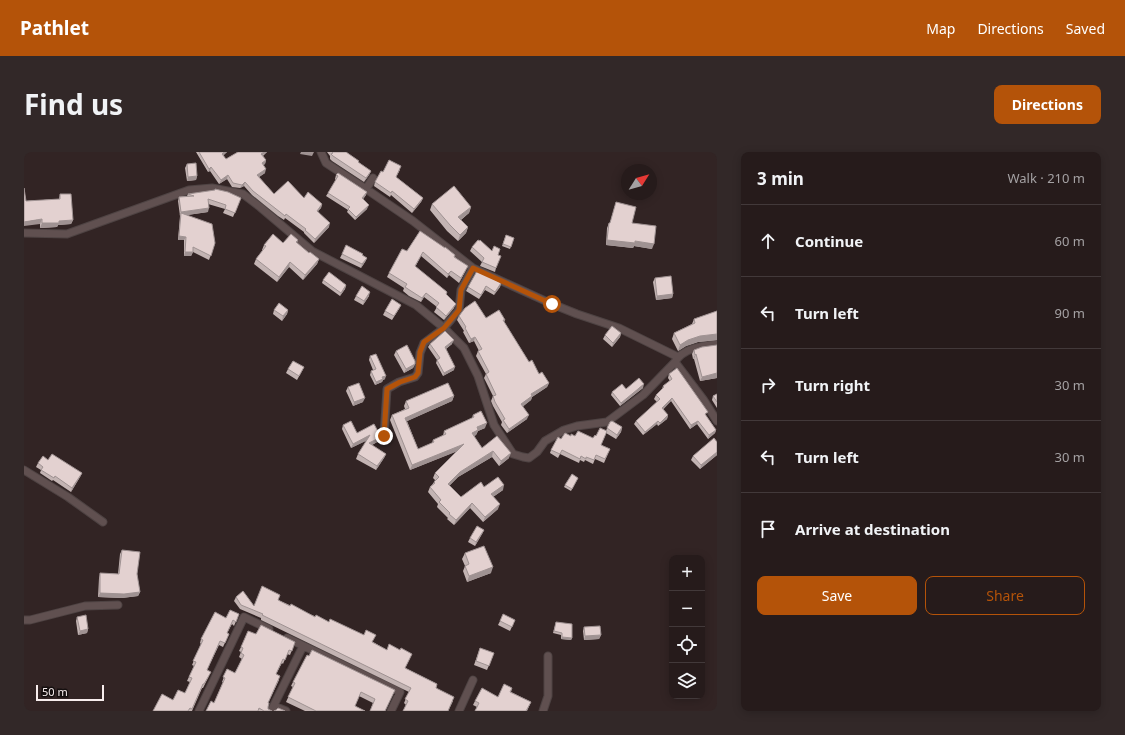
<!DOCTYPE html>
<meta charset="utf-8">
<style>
body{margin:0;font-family:"Noto Sans",sans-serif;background:#322828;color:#f1f3f6}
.controls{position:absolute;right:12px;bottom:12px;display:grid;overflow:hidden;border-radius:8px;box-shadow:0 2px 10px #0003}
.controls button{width:36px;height:36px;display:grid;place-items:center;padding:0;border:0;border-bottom:1px solid #42393a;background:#261b1b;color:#f1f3f6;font:20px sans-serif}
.compass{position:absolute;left:597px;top:12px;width:36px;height:36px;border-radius:50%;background:#261b1b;box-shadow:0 2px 10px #0003;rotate:53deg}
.scale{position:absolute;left:12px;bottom:10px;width:68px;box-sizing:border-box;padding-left:4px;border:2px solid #f7eded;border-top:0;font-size:11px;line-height:14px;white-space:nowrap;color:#f7eded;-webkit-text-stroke:3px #150f0f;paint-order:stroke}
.stop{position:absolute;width:12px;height:12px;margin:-9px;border:3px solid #b45309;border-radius:50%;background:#fff}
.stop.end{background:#b45309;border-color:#fff;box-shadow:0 1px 4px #0008}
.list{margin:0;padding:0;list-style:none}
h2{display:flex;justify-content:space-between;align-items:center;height:52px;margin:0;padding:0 16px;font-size:17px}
h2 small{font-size:13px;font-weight:400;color:#a4a1a3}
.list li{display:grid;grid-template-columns:26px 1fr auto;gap:12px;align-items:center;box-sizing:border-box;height:72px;padding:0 16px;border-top:1px solid #42393a}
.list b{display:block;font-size:15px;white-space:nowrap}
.list em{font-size:13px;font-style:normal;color:#a4a1a3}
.actions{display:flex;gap:8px;padding:12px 16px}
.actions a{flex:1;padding:9px 0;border:1px solid #b45309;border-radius:8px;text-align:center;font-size:14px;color:#b45309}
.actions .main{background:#b45309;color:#fff}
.icon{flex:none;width:22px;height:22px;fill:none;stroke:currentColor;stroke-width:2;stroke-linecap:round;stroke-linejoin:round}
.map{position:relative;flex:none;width:693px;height:559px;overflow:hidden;border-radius:8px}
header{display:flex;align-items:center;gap:24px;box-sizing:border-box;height:56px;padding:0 20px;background:#b45309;color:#fff}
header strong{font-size:19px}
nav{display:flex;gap:22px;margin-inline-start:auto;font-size:14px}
.intro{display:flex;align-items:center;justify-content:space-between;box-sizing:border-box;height:96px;padding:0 24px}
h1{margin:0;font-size:28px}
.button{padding:10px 18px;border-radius:8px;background:#b45309;color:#fff;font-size:14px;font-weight:700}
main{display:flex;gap:24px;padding:0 24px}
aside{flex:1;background:#261b1b;border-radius:8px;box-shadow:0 2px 10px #0003}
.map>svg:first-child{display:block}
</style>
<header>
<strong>Pathlet</strong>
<nav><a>Map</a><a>Directions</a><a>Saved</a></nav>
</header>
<div class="intro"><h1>Find us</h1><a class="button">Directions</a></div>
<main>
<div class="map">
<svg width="693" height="559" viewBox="0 0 693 559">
<rect width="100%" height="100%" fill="#322424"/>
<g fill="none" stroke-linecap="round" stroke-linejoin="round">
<defs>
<path id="street" d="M 297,0 L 302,11 L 342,37 L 389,69 L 449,116 L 528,152 L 553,162 L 595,176 L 654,205
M 342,37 L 349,26
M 0,81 L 43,82 L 165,38 L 188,36 L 219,42 L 236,55 L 288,99 L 392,153 L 420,176 L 440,196 L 454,224 L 470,273 L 489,302 L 499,305 L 505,306 L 513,300 L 521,289 L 540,278 L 553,274 L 583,270 L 619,243 L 651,210 C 659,196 678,194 693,192
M 651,210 L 679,247 L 693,269
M 360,284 L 363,237 L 375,230 L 391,225 L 394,221 L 396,201 L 400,191 L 420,176 L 435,158 L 437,138 L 449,116
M 0,318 L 44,345 L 79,370
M 0,468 L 6,468 L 61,454 L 94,453
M 263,486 L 376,540 L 367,559
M 250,554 L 262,559
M 175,559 L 220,465 L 245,477
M 247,559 L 279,494
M 435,559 L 449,528
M 519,559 L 524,544 L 524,504"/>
</defs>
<use href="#street" stroke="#4e4343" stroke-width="9"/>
<use href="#street" stroke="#605050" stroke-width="7"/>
</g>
<path fill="#c3b4b3" d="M 172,0 L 203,0 L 199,3 L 202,7 L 214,0 L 243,0 L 239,4 L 242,8 L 241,12 L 239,13 L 241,21 L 235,25 L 250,42 L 280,46 L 298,52 L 297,56 L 294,59 L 305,75 L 290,91 L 280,81 L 280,80 L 261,66 L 260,68 L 254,64 L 228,43 L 220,34 L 216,36 L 208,35 L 203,27 L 195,32 L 186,19 L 184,20 Z
M 303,0 L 322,0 L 334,10 L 347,19 L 345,23 L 340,30 L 308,9 L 306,7 L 306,4 Z
M 163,12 L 173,24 L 172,28 L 163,29 L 161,16 Z
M 376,18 L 372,25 L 399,46 L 397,50 L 388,61 L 367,43 L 366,45 L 350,34 L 351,30 L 359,20 Z
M 312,23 L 342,43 L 339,47 L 343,57 L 331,68 L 323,60 L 324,58 L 302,44 L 304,41 L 312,28 L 311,27 Z
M 36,42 L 49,68 L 47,72 L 34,73 L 33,75 L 16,76 L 16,72 L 2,49 L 35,47 Z
M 164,42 L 217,46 L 209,65 L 199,61 L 201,57 L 184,52 L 184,60 L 163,63 L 191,91 L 185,108 L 169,100 L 167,104 L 160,104 L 160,88 L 154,88 L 156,64 L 154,49 L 155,45 L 163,44 Z
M 592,50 L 608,71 L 628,97 L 610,94 L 609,96 L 582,93 L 583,76 L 585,71 L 586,71 Z
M 408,52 L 447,55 L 445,61 L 437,68 L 444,75 L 442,81 L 434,89 L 423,79 L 406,58 Z
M 396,79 L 431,105 L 442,118 L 435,131 L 425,123 L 423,126 L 397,104 L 391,115 L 423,140 L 422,143 L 430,156 L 420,168 L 410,160 L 413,155 L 400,145 L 397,150 L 385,144 L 379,139 L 380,136 L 363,125 L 365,121 L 383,99 Z
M 482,83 L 490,86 L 486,97 L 478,94 Z
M 274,88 L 273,91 L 285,101 L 295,107 L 293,112 L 279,128 L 265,115 L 253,130 L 230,112 L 232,107 L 239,98 L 238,98 L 240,93 Z
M 448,95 L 468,99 L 474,103 L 472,116 L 471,120 L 456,114 L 458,110 L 446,99 Z
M 318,102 L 338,103 L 343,106 L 341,110 L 337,116 L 316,106 Z
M 631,126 L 649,142 L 648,146 L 632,148 L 629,130 Z
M 299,128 L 322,133 L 321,137 L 316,144 L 298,131 Z
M 477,131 L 476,135 L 470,143 L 461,138 L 455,147 L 442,139 L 444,135 Z
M 332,144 L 345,144 L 339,153 L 330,148 Z
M 377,153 L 375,157 L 368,168 L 359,163 L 361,159 Z
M 250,158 L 264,158 L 263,162 L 258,169 L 249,162 Z
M 693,159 L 693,188 L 674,190 L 662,194 L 654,199 L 648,187 L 650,181 L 668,172 L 670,167 Z
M 435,164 L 481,168 L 480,170 L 505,210 L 515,222 L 525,231 L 523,235 L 508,245 L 507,248 L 499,254 L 503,267 L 483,281 L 477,273 L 478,270 L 469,254 L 467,249 L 469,244 L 460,226 L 462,222 L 452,204 L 454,199 L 455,199 L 450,189 L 445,191 L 439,180 L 440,179 L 433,168 Z
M 597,181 L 596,185 L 588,195 L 579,187 L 581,183 Z
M 406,192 L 428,192 L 422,197 L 430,218 L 419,224 L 412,211 L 413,208 L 404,195 Z
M 693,193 L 693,226 L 676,229 L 670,207 L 669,207 L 668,202 L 670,198 Z
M 372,199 L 391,212 L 389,216 L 380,221 L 370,203 Z
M 346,204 L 361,227 L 359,228 L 358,230 L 351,233 L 346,223 L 347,219 L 349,218 L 345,208 Z
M 280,215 L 278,219 L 273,228 L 262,221 L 264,217 Z
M 645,222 L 682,263 L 682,264 L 692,278 L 691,281 L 684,287 L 673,272 L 666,277 L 647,249 L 639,257 L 644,263 L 643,267 L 634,274 L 633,272 L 619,283 L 610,272 L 612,269 L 633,250 L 630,247 L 632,243 L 638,237 L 639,234 L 646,229 L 644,226 Z
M 324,235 L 339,250 L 329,254 L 322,239 Z
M 619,236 L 596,254 L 587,243 L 588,240 L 602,237 Z
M 693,242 L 693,256 L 688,248 L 689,244 Z
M 430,244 L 428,249 L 383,269 L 394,297 L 408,291 L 409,288 L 419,284 L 420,279 L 448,266 L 449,263 L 461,276 L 454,279 L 452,283 L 450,284 L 458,296 L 473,284 L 485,306 L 475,314 L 468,305 L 434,325 L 425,334 L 437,345 L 460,335 L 479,338 L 469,345 L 474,357 L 459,370 L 446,356 L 430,373 L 423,367 L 424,366 L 413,355 L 414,352 L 404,340 L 406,335 L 408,333 L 410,330 L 411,328 L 409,326 L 411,321 L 433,299 L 386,318 L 366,268 L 368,263 L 381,257 L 380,254 L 382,249 Z
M 319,273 L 333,281 L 357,285 L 355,289 L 348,293 L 362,302 L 360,306 L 352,318 L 332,307 L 334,302 L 343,288 L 327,296 L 318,277 Z
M 598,275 L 597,280 L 592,287 L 582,281 L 577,293 L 586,297 L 580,311 L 571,307 L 569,312 L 561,308 L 560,310 L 556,308 L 555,311 L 536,302 L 534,306 L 526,301 L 527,298 L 537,287 L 547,284 L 569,286 L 572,284 L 582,279 L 583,276 Z
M 693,290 L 693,303 L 676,317 L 667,308 L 669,304 Z
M 24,308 L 58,321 L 56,325 L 47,340 L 29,328 L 28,329 L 16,321 L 17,318 L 12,315 L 14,311 Z
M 554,326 L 547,339 L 540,335 L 541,333 Z
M 460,378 L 458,382 L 451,394 L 444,390 L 446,386 Z
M 98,398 L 113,422 L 116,440 L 114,444 L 98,446 L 74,445 L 75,426 L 76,421 L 94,422 L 96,402 Z
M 441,401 L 467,421 L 443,430 L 439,419 L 441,414 L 438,407 Z
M 212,445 L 230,454 L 254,448 L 349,490 L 363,498 L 386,506 L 381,516 L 413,532 L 412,536 L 429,549 L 424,559 L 379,559 L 382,553 L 380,551 L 385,540 L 237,468 L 237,466 L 216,457 L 210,449 Z
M 215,462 L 210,474 L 208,472 L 203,481 L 205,482 L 199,495 L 195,493 L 183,518 L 185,524 L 179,536 L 178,536 L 168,559 L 129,559 L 161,541 L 166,530 L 163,529 L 170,514 L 168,513 L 177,492 L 176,491 L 177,487 L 202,466 Z
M 53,465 L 64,477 L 63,481 L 54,483 L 52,469 Z
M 491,468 L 486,479 L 474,473 L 476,469 Z
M 532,470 L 548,486 L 547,488 L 537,487 L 537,483 L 529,481 Z
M 560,475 L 577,483 L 575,487 L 560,488 L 559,479 Z
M 232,482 L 271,490 L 266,503 L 263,502 L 259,512 L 258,511 L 252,522 L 255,528 L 244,551 L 244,557 L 248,559 L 182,559 L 190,551 L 199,530 L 198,530 L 203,517 L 211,521 L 218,507 L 215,505 L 217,500 L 215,499 L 217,495 Z
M 456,496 L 470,501 L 463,518 L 450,513 Z
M 269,530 L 369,542 L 361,559 L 346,559 L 349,551 L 335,544 L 331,554 L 341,559 L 281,559 L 262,550 L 269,535 L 267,534 Z
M 488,536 L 487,540 L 507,550 L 503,559 L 451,559 L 453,555 L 449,553 L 451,549 L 474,545 Z"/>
<path fill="#9f9292" d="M 200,0 L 203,0 L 197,6 L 198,2 Z
M 240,0 L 243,0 L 236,5 L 237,2 Z
M 277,0 L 290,0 L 288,4 L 276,2 Z
M 242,8 L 241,12 L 236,15 L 238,11 Z
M 187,15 L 186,19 L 184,20 L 185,17 Z
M 242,17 L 241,21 L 232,27 L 233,23 Z
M 347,19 L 345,23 L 340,30 L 342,26 Z
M 204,23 L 203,27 L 195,32 L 197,28 Z
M 173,24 L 172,28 L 163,29 L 164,25 Z
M 221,30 L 220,34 L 216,36 L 218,33 Z
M 343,40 L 342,43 L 337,50 L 338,46 Z
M 399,46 L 397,50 L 388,61 L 390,57 Z
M 298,52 L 297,56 L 291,62 L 293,59 Z
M 345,53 L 343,57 L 331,68 L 332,65 Z
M 447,55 L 445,61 L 432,71 L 434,65 Z
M 185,56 L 184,60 L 157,64 L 157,61 L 155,64 L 157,60 Z
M 18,67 L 16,72 L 0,74 L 0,70 Z
M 49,68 L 47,72 L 34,73 L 33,75 L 16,76 L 18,71 L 35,69 Z
M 306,71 L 305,75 L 290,91 L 291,87 Z
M 444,75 L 442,81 L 434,89 L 436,83 Z
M 155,84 L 162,85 L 160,88 L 154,88 Z
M 583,88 L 611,89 L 630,92 L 628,97 L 610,94 L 609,96 L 582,93 Z
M 161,100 L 169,100 L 167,104 L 160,104 Z
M 399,100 L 397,104 L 389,119 L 391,114 Z
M 343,106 L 341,110 L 337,116 L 338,112 Z
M 295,107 L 293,112 L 279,128 L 281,123 Z
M 266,110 L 265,115 L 253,130 L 255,125 Z
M 444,114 L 442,118 L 435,131 L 437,126 Z
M 427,119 L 425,123 L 423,126 L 424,122 Z
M 477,131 L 476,135 L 470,143 L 471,140 Z
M 322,133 L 321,137 L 316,144 L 317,141 Z
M 462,134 L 461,138 L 455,147 L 457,143 Z
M 346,140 L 345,144 L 339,153 L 340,149 Z
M 402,141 L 400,145 L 397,150 L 398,146 Z
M 649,142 L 648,146 L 632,148 L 633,144 Z
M 432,152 L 430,156 L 420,168 L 422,164 Z
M 264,158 L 263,162 L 258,169 L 259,164 Z
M 597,181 L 596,185 L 588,195 L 589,191 Z
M 693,182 L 693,188 L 674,190 L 662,194 L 654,199 L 656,193 L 664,188 L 676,184 Z
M 451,185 L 450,189 L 445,191 L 447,187 Z
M 430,188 L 428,192 L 420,198 L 421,195 Z
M 672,202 L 670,207 L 669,207 L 671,203 Z
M 391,212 L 389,216 L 380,221 L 382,217 Z
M 431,215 L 430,218 L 419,224 L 420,221 Z
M 693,221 L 693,226 L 676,229 L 678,225 Z
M 362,224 L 361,227 L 359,228 L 358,230 L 351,233 L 352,230 L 358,225 Z
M 525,231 L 523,235 L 508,245 L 507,248 L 496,257 L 497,252 L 507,242 Z
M 620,232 L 619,236 L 596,254 L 597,251 Z
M 430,244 L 428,249 L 379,271 L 381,266 Z
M 341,246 L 339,250 L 329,254 L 330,250 Z
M 648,246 L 647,249 L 637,260 L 638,256 Z
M 505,263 L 503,267 L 483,281 L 485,277 Z
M 644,263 L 643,267 L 634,274 L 636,271 Z
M 634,269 L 633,272 L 619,283 L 621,280 Z
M 674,269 L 673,272 L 666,277 L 667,273 Z
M 463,271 L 461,276 L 454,279 L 452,283 L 446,286 L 448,281 L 453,275 Z
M 598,275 L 597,280 L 592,287 L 593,283 Z
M 692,278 L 691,281 L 684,287 L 685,283 Z
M 346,283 L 344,288 L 327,296 L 329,292 Z
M 357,285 L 355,289 L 344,295 L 345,291 Z
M 440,292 L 439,297 L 386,318 L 388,313 Z
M 469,299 L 468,305 L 434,325 L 422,337 L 424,332 L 436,320 Z
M 693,300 L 693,303 L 676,317 L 677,313 Z
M 487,301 L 485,306 L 475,314 L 477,309 Z
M 362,302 L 360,306 L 352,318 L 353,314 Z
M 58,321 L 56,325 L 47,340 L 48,336 Z
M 480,333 L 479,338 L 466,347 L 467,342 Z
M 448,351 L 446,356 L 430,373 L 432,368 Z
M 476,352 L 474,357 L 459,370 L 461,365 Z
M 460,378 L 458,382 L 451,394 L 452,390 Z
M 469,415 L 467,421 L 443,430 L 445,424 Z
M 116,440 L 114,444 L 98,446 L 74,445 L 76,441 Z
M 64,477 L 63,481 L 54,483 L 56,479 Z
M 577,483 L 575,487 L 560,488 L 561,484 Z
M 538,485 L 548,486 L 547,488 L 537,487 Z"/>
<path fill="#e3d1d0" stroke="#9f9292" d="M 175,0 L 200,0 L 198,2 L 202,7 L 214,0 L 240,0 L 237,2 L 242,8 L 238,11 L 242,17 L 233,23 L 250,42 L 264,29 L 280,46 L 284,40 L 298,52 L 293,59 L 306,71 L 291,87 L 281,78 L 282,77 L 262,62 L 261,64 L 256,60 L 229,39 L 221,30 L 218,33 L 209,31 L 204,23 L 197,28 L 187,15 L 185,17 Z
M 308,0 L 322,0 L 335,9 L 334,10 L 347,19 L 342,26 L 309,4 L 307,2 L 309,1 Z
M 365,8 L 377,14 L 372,25 L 399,46 L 390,57 L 368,39 L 367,41 L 351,30 L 357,19 L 359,20 Z
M 172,11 L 173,24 L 164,25 L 163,12 Z
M 314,21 L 343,40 L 338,46 L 345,53 L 332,65 L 324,57 L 326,55 L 304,41 L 314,24 L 312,23 Z
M 430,34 L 447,55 L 434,65 L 444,75 L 436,83 L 426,73 L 408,52 Z
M 0,36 L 2,49 L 36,47 L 36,42 L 47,42 L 49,68 L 35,69 L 35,71 L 18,71 L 18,67 L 0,70 Z
M 191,37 L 204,40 L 217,46 L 211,61 L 201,57 L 202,53 L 184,47 L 185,56 L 157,60 L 155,45 L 170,44 L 164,42 L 191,38 Z
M 592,50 L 612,55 L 608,71 L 632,74 L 630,92 L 611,89 L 611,91 L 583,88 L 585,71 L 586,71 Z
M 157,61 L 188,72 L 191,91 L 187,104 L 169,95 L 169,100 L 161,100 L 162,85 L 155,84 Z
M 396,79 L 421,96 L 421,95 L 431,103 L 430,105 L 444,114 L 437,126 L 427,119 L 424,122 L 399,100 L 391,114 L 423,140 L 422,142 L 432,152 L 422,164 L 412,155 L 415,151 L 402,141 L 398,146 L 387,139 L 381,135 L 383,132 L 365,121 L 378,97 L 383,99 Z
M 249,82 L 259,91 L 267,82 L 274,88 L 272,90 L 285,101 L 286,100 L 295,107 L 281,123 L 266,110 L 255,125 L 232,107 L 242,94 L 240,93 Z
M 482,83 L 490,86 L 487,95 L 479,92 Z
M 454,88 L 456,89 L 456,88 L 468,99 L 470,94 L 476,97 L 474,103 L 477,104 L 472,116 L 458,110 L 460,106 L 448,95 Z
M 322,93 L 339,102 L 338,103 L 343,106 L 338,112 L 318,102 Z
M 453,119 L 470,127 L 477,131 L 471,140 L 462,134 L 457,143 L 444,135 Z
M 305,120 L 322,133 L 317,141 L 299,128 Z
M 647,124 L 649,142 L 633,144 L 631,126 Z
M 338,134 L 346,140 L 340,149 L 332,144 Z
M 368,147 L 377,153 L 370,164 L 361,159 Z
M 451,149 L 462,166 L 475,158 L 481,168 L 479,168 L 505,210 L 508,208 L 515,222 L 518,220 L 525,231 L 507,242 L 508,244 L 497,252 L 505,263 L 485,277 L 479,268 L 481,267 L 471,250 L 469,244 L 472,243 L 462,222 L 465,220 L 454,199 L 458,197 L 451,185 L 447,187 L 441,176 L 442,175 L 435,164 L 441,156 Z
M 255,151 L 264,158 L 259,164 L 250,158 Z
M 693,159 L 693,182 L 676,184 L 664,188 L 656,193 L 650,181 L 671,171 L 670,167 Z
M 588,174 L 597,181 L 589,191 L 581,183 Z
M 421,179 L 430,188 L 421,195 L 431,215 L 420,221 L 413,208 L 416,206 L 406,192 Z
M 383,193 L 391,209 L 391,212 L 382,217 L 372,199 Z
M 693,193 L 693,221 L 678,225 L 672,202 L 671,203 L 670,198 L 678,195 Z
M 352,202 L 362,224 L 358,225 L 359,227 L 352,230 L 347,219 L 352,217 L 346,204 Z
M 269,209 L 280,215 L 275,224 L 264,217 Z
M 653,216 L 684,260 L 681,262 L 692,278 L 685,283 L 674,269 L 667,273 L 648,246 L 638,256 L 644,263 L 636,271 L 634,269 L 621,280 L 612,269 L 636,247 L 632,243 L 640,235 L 639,234 L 648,227 L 645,222 Z
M 615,226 L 620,232 L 597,251 L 588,240 L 598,232 L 602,237 Z
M 335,231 L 341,246 L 330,250 L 324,235 Z
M 424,231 L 430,244 L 381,266 L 394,297 L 410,290 L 409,288 L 422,282 L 420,279 L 450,265 L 449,263 L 457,259 L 463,271 L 453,275 L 454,278 L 448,281 L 458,296 L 473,284 L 487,301 L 477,309 L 469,299 L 436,320 L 424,332 L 437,345 L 457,330 L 460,335 L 474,325 L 480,333 L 467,342 L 476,352 L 461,365 L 448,351 L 432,368 L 425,362 L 426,361 L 415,350 L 417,348 L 406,335 L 411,331 L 410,330 L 415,325 L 411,321 L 440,292 L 388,313 L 368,263 L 385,256 L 382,249 Z
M 693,242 L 693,250 L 689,244 Z
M 327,269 L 333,281 L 350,272 L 357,285 L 345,291 L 362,302 L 353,314 L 334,302 L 346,283 L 329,292 L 319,273 Z
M 588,269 L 598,275 L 593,283 L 583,276 L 586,270 Z
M 576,276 L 583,279 L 577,293 L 586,297 L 581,307 L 572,303 L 570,308 L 562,305 L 562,307 L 557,304 L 556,307 L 538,298 L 536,302 L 527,298 L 534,285 L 537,287 L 541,281 L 547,284 L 547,282 L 551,284 L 554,279 L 569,286 L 571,283 L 572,284 Z
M 690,286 L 693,290 L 693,300 L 677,313 L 669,304 Z
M 28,302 L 58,321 L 48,336 L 31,324 L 30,326 L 17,318 L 19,315 L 14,311 L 19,304 L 24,308 Z
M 548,322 L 554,326 L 548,337 L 541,333 Z
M 453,374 L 460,378 L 452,390 L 446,386 Z
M 460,394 L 469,415 L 445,424 L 441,414 L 445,412 L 441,401 Z
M 98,398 L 116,400 L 113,422 L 116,440 L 100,442 L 76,441 L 76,421 L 95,422 Z
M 238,434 L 256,443 L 254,448 L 266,454 L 267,452 L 291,465 L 292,463 L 305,470 L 306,467 L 340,483 L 342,478 L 352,483 L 348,490 L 363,498 L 365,492 L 376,498 L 377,496 L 388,502 L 381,516 L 413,532 L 412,536 L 430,545 L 424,559 L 379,559 L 384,549 L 381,547 L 387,536 L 238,463 L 239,462 L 217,453 L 212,445 L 219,439 L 230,454 Z
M 206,458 L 215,462 L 212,470 L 209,468 L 203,481 L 205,482 L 201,491 L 196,489 L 183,518 L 187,520 L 180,532 L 179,532 L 168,557 L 166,556 L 164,559 L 129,559 L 138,542 L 149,548 L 154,538 L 161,541 L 168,526 L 165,525 L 172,510 L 169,509 L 179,488 L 177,487 L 191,460 L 202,466 Z
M 479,462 L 491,468 L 488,475 L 476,469 Z
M 62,463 L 64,477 L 56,479 L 53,465 Z
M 532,470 L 548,472 L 548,486 L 538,485 L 538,481 L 530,479 Z
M 237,473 L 271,490 L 268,499 L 265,498 L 261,508 L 259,507 L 252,522 L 256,524 L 244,551 L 245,551 L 244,555 L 244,557 L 248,559 L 240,559 L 235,556 L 234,559 L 182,559 L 187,549 L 190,551 L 201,526 L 199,525 L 203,517 L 211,521 L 220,503 L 217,501 L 219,496 L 217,495 L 224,479 L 232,482 Z
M 576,474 L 577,483 L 561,484 L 560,475 Z
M 456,496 L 470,501 L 465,514 L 452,509 Z
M 288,498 L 371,538 L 361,559 L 346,559 L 351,547 L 337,540 L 331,554 L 341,559 L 292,559 L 264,545 L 271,531 L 269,530 L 283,503 L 285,504 Z
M 480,532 L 488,536 L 486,540 L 507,550 L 502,559 L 451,559 L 455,551 L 451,549 L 458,536 L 474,545 Z
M 254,556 L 259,558 L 261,559 L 250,559 L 252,558 Z"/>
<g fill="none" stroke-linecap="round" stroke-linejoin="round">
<path stroke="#b45309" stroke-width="5" d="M 360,284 L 363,237 L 376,230 L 391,225 L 394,221 L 396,200 L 400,190 L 420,176 L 435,158 L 437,138 L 449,116 L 528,152"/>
</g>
</svg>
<div class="controls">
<button>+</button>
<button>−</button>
<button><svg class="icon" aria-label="locate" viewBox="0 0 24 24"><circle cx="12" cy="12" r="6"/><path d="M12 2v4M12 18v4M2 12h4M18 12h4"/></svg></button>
<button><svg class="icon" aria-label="layers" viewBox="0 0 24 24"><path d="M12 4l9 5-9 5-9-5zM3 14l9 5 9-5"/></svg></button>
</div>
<svg class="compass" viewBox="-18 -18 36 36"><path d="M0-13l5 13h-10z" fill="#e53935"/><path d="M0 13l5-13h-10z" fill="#a4a1a3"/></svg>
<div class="scale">50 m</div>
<div class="stop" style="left:528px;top:152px"></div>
<div class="stop end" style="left:360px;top:284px"></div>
</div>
<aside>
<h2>3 min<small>Walk · 210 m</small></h2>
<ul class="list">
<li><svg class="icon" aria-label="ahead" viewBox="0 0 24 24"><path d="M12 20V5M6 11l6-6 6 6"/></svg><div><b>Continue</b></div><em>60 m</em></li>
<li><svg class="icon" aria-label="left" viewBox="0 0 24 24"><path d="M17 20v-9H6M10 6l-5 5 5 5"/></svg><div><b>Turn left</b></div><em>90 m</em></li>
<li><svg class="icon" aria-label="right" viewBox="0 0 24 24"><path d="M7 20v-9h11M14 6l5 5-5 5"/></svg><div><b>Turn right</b></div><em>30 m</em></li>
<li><svg class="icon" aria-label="left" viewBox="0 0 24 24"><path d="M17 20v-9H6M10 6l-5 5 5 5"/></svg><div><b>Turn left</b></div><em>30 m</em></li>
<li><svg class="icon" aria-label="arrive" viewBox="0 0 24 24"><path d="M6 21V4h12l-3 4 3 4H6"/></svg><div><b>Arrive at destination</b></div></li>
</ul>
<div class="actions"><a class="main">Save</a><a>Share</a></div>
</aside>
</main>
